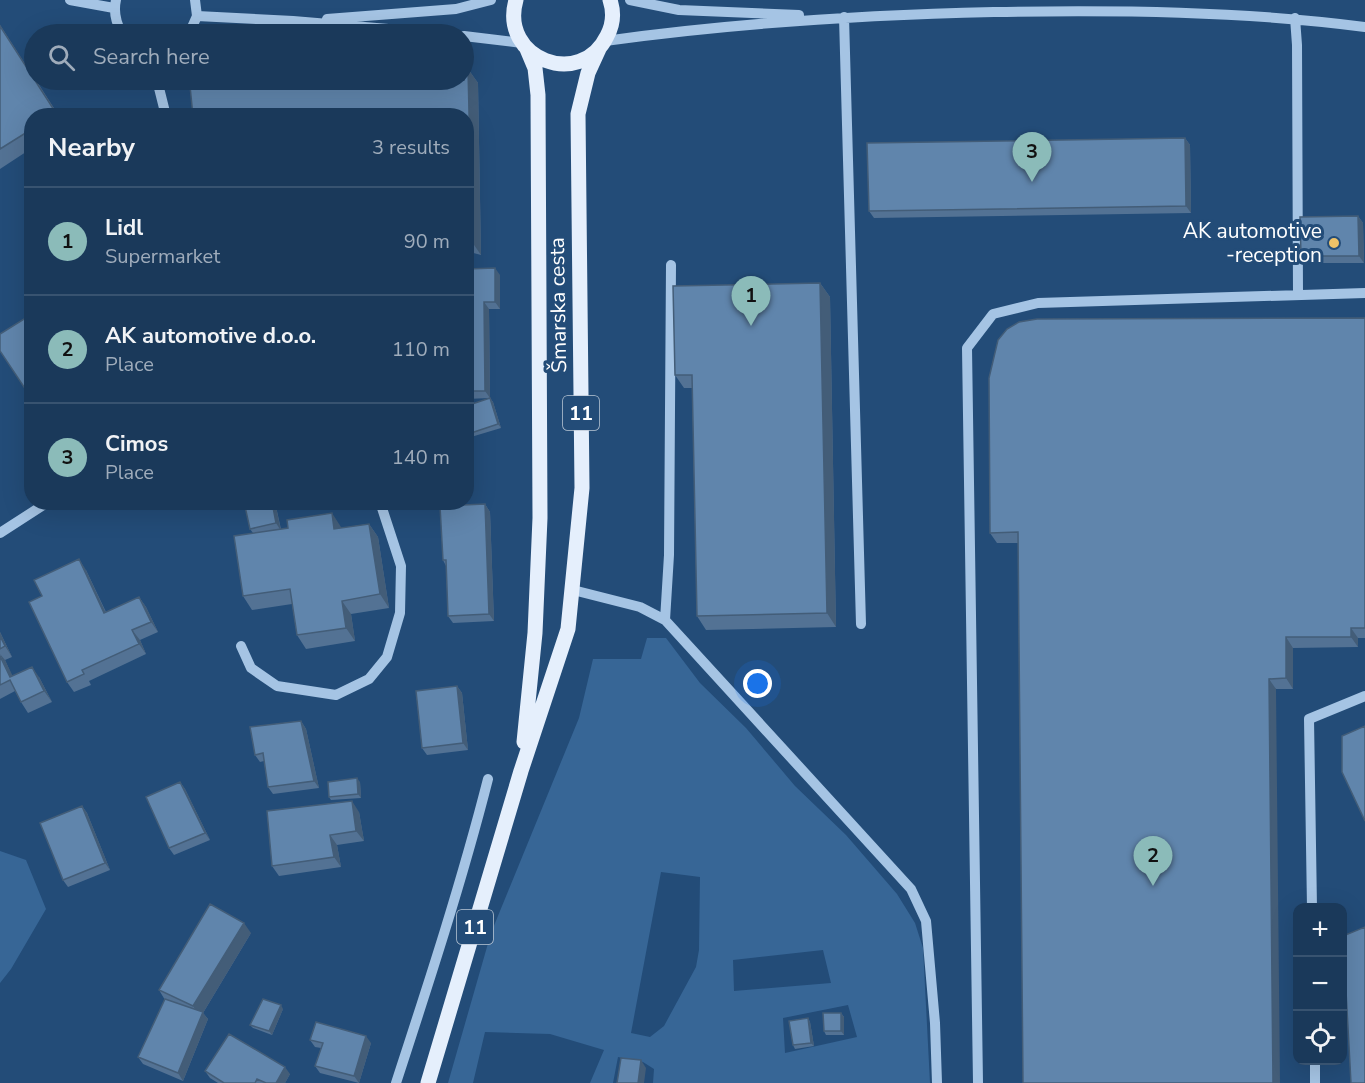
<!DOCTYPE html>
<meta charset="utf-8">
<style>
body{margin:0;font-family:"Nunito Sans",sans-serif;background:#274463;color:#f1f3f6}
.controls{position:absolute;right:18px;bottom:18px;display:grid;overflow:hidden;border-radius:12px;box-shadow:0 6px 24px #0002}
.controls button{width:54px;height:54px;display:grid;place-items:center;padding:0;border:0;border-bottom:2px solid #385370;background:#1a395a;color:#f1f3f6;font:30px sans-serif}
.you{position:absolute;left:758px;top:684px;width:21px;height:21px;margin:-15px;border:4px solid #fff;border-radius:50%;background:#1a73e8;box-shadow:0 0 0 9px #1a73e833}
.badge{display:grid;place-items:center;width:39px;height:39px;border-radius:50%;background:#8bbbb9;color:#111;font-size:20px;font-weight:700}
.pin{position:absolute;translate:-50% -50px;filter:drop-shadow(0 2px 3px #0008)}
.pin::after{content:'';position:absolute;top:32px;width:21px;height:18px;background:inherit;clip-path:polygon(0 0,100% 0,50% 100%)}
.list{margin:0;padding:0;list-style:none}
h2{display:flex;justify-content:space-between;align-items:center;height:78px;margin:0;padding:0 24px;font-size:26px}
h2 small{font-size:20px;font-weight:400;color:#9facbb}
.list li{display:grid;grid-template-columns:39px 1fr auto;gap:18px;align-items:center;box-sizing:border-box;height:108px;padding:0 24px;border-top:2px solid #385370}
.list b{display:block;font-size:22px;white-space:nowrap}
.list p{margin:0;font-size:20px;white-space:nowrap;color:#9facbb}
.list em{font-size:20px;font-style:normal;color:#9facbb}
.icon{flex:none;width:33px;height:33px;fill:none;stroke:currentColor;stroke-width:2;stroke-linecap:round;stroke-linejoin:round}
.map{position:relative;flex:none;width:1365px;height:1083px;overflow:hidden}
.search{position:absolute;background:#1a395a;box-shadow:0 6px 24px #0002;left:24px;top:24px;width:450px;height:66px;display:flex;align-items:center;gap:15px;box-sizing:border-box;padding:0 21px;border-radius:33px;color:#9facbb;font-size:22px}
.panel{position:absolute;background:#1a395a;box-shadow:0 6px 24px #0002;left:24px;top:108px;width:450px;height:402px;border-radius:24px}
.map>svg:first-child{display:block}
</style>
<div class="map">
<svg width="1365" height="1083" viewBox="0 0 1365 1083">
<rect width="100%" height="100%" fill="#234c78"/>
<path fill="#376696" fill-rule="evenodd" d="M 647,638 L 666,638 L 700,683 L 746,728 L 795,786 L 846,835 L 897,894 L 915,923 L 923,948 L 930,1083 L 653,1083 L 654,1069 L 643,1062 L 618,1057 L 613,1083 L 590,1083 L 604,1050 L 550,1034 L 485,1032 L 473,1083 L 448,1083 L 491,933 L 579,718 L 593,659 L 641,659 ZM 661,872 L 700,877 L 699,950 L 696,967 L 664,1026 L 650,1037 L 631,1033 ZM 823,950 L 831,983 L 734,991 L 733,960 ZM 848,1005 L 857,1037 L 785,1053 L 783,1018 Z
M 0,851 L 26,860 L 46,909 L 11,969 L 0,983 Z"/>
<g fill="none" stroke-linecap="round" stroke-linejoin="round">
<path stroke="#a5c4e4" stroke-width="10" d="M 70,0 L 114,8
M 116,0 C 113,13 116,23 122,34
M 630,0 L 679,10 L 799,15
M 197,16 L 293,21 L 448,34
M 844,17 L 861,624
M 1295,18 L 1297,45 L 1298,294
M 327,19 L 456,9 L 491,0
M 189,34 L 197,16 L 195,0
M 464,36 L 522,43
M 605,41 C 734,23 863,15 994,12 C 1118,10 1242,11 1365,27
M 157,80 L 166,116
M 0,533 L 48,502
M 573,590 L 640,607 L 665,620 L 911,889 L 926,921 L 935,1023 L 937,1083
M 665,620 L 669,555 L 671,265
M 241,646 L 251,668 L 277,686 L 336,695 L 369,679 L 387,657 L 400,613 L 401,566 L 380,502
M 1312,908 L 1309,719 L 1365,696
M 1315,1060 L 1315,1083
M 396,1083 C 429,982 462,881 488,779
M 978,1083 L 967,348 L 993,314 L 1038,303 L 1365,293"/>
<path stroke="#e5effc" stroke-width="15" d="M 516,0 C 499,59 581,90 607,36 C 613,25 614,12 610,0
M 524,742 L 535,633 L 540,518 L 538,95 L 535,68 L 527,49
M 428,1083 L 521,771 L 568,629 L 582,488 L 578,114 L 588,73 L 599,49"/>
</g>
<path fill="#537294" d="M 0,25 L 34,78 L 34,80 L 36,80 L 59,116 L 32,116 L 32,148 L 0,169 Z
M 468,69 L 478,83 L 481,255 L 466,251 L 466,116 Z
M 1185,138 L 1190,145 L 1191,213 L 874,218 L 869,211 Z
M 1358,216 L 1363,223 L 1364,263 L 1306,263 L 1301,256 Z
M 466,269 L 500,275 L 500,309 L 489,309 L 490,398 L 466,399 Z
M 820,283 L 830,297 L 836,627 L 706,630 L 697,616 L 692,388 L 684,388 L 675,375 Z
M 1365,318 L 1365,638 L 1358,638 L 1358,647 L 1293,648 L 1293,689 L 1276,689 L 1018,543 L 997,543 L 990,533 Z
M 490,398 L 493,402 L 501,428 L 471,437 L 468,434 Z
M 275,502 L 281,529 L 341,527 L 341,528 L 369,524 L 378,537 L 389,608 L 351,614 L 355,641 L 306,649 L 297,635 L 292,604 L 252,610 L 243,596 L 253,533 L 250,529 Z
M 485,504 L 490,512 L 494,621 L 453,623 L 448,616 L 446,566 L 443,560 Z
M 86,570 L 106,612 L 139,597 L 146,607 L 158,632 L 140,640 L 146,654 L 89,681 L 91,685 L 74,692 L 67,682 L 42,596 Z
M 0,632 L 12,657 L 5,660 L 12,676 L 39,677 L 52,702 L 28,713 L 21,702 L 15,691 L 0,699 Z
M 457,686 L 462,693 L 468,750 L 427,755 L 422,748 Z
M 301,721 L 306,729 L 319,788 L 273,794 L 268,787 L 264,761 L 260,762 L 255,755 Z
M 180,782 L 185,789 L 210,840 L 174,855 L 169,848 Z
M 360,782 L 361,798 L 331,800 L 329,797 Z
M 82,806 L 87,813 L 110,870 L 68,887 L 63,880 Z
M 359,812 L 364,841 L 337,845 L 341,867 L 279,876 L 272,866 Z
M 251,933 L 203,1013 L 208,1019 L 183,1081 L 143,1064 L 138,1057 L 165,1000 L 159,990 Z
M 283,1009 L 272,1035 L 253,1028 L 250,1025 Z
M 841,1013 L 844,1017 L 844,1035 L 826,1035 L 824,1031 Z
M 808,1018 L 810,1022 L 814,1046 L 795,1049 L 793,1045 Z
M 310,1040 L 371,1043 L 359,1083 L 320,1073 L 315,1066 L 321,1048 L 315,1047 Z
M 205,1071 L 290,1074 L 285,1083 L 218,1083 L 210,1078 Z"/>
<path fill="#435d78" d="M 468,69 L 478,83 L 481,255 L 472,242 Z
M 1185,138 L 1190,145 L 1191,213 L 1186,206 Z
M 1358,216 L 1363,223 L 1364,263 L 1359,256 Z
M 495,268 L 500,275 L 500,309 L 495,302 Z
M 820,283 L 830,297 L 836,627 L 827,613 Z
M 484,302 L 489,309 L 490,398 L 485,391 Z
M 490,398 L 493,402 L 501,428 L 498,424 Z
M 272,502 L 275,502 L 281,531 L 276,523 Z
M 485,504 L 490,512 L 494,621 L 489,614 Z
M 332,513 L 341,527 L 343,542 L 334,529 Z
M 369,524 L 378,537 L 389,608 L 380,594 Z
M 79,559 L 86,570 L 111,624 L 104,613 Z
M 139,597 L 146,607 L 158,632 L 151,622 Z
M 342,601 L 351,614 L 355,641 L 346,628 Z
M 1351,628 L 1358,638 L 1358,647 L 1351,637 Z
M 132,630 L 140,640 L 146,654 L 139,644 Z
M 0,632 L 12,657 L 5,646 L 0,636 Z
M 1286,637 L 1293,648 L 1293,689 L 1286,678 Z
M 0,654 L 5,660 L 18,687 L 10,677 Z
M 32,667 L 39,677 L 52,702 L 44,691 Z
M 1269,679 L 1276,689 L 1280,1083 L 1273,1083 Z
M 457,686 L 462,693 L 468,750 L 463,743 Z
M 301,721 L 306,729 L 319,788 L 314,781 Z
M 357,778 L 360,782 L 361,798 L 358,794 Z
M 180,782 L 185,789 L 210,840 L 205,833 Z
M 352,801 L 359,812 L 364,841 L 356,831 Z
M 82,806 L 87,813 L 110,870 L 105,863 Z
M 330,835 L 337,845 L 341,867 L 334,857 Z
M 244,923 L 251,933 L 203,1013 L 208,1019 L 183,1081 L 178,1073 L 200,1017 L 193,1006 Z
M 281,1005 L 283,1009 L 272,1035 L 269,1031 Z
M 841,1013 L 844,1017 L 844,1035 L 841,1031 Z
M 808,1018 L 810,1022 L 814,1046 L 811,1043 Z
M 366,1036 L 371,1043 L 359,1083 L 354,1076 Z
M 641,1060 L 646,1068 L 644,1083 L 638,1083 Z
M 285,1067 L 290,1074 L 285,1083 L 276,1083 Z"/>
<path fill="#6085ac" stroke="#435d78" stroke-width="1.5" d="M 0,26 L 56,113 L 52,116 L 32,116 L 32,129 L 0,149 Z
M 464,69 L 468,69 L 472,242 L 466,240 L 466,116 L 193,116 L 190,86 L 194,80 L 464,80 Z
M 1185,138 L 1186,206 L 869,211 L 867,143 Z
M 1358,216 L 1359,256 L 1301,256 L 1300,217 Z
M 495,268 L 495,302 L 484,302 L 485,391 L 466,391 L 466,269 Z
M 820,283 L 827,613 L 697,616 L 692,375 L 675,375 L 673,286 Z
M 32,314 L 32,399 L 0,351 L 0,334 Z
M 1365,318 L 1365,628 L 1351,628 L 1351,637 L 1286,637 L 1286,678 L 1269,679 L 1273,1083 L 1023,1083 L 1018,532 L 990,533 L 989,378 L 998,340 L 1007,329 L 1019,322 L 1037,319 Z
M 490,398 L 498,424 L 468,434 L 466,428 L 466,406 Z
M 244,502 L 272,502 L 276,523 L 250,529 Z
M 485,504 L 489,614 L 448,616 L 446,560 L 443,560 L 440,506 Z
M 332,513 L 334,529 L 369,524 L 380,594 L 342,601 L 346,628 L 297,635 L 290,589 L 243,596 L 234,536 L 288,528 L 287,520 Z
M 79,559 L 104,613 L 139,597 L 151,622 L 132,630 L 139,644 L 82,670 L 84,674 L 67,682 L 29,602 L 42,596 L 34,580 Z
M 0,636 L 5,646 L 0,649 Z
M 0,656 L 10,677 L 32,667 L 44,691 L 21,702 L 10,680 L 0,685 Z
M 457,686 L 463,743 L 422,748 L 416,691 Z
M 301,721 L 314,781 L 268,787 L 263,753 L 255,755 L 250,727 Z
M 1365,726 L 1365,821 L 1342,772 L 1342,736 Z
M 357,778 L 358,794 L 329,797 L 328,782 Z
M 180,782 L 205,833 L 169,848 L 146,797 Z
M 352,801 L 356,831 L 330,835 L 334,857 L 272,866 L 267,811 Z
M 82,806 L 105,863 L 63,880 L 40,823 Z
M 210,904 L 244,923 L 193,1006 L 159,990 Z
M 1365,927 L 1365,1083 L 1351,1083 L 1343,936 Z
M 165,999 L 203,1012 L 178,1073 L 138,1057 Z
M 263,999 L 281,1005 L 269,1031 L 250,1025 Z
M 823,1013 L 841,1013 L 841,1031 L 824,1031 Z
M 808,1018 L 811,1043 L 793,1045 L 789,1021 Z
M 316,1022 L 366,1036 L 354,1076 L 315,1066 L 323,1043 L 310,1040 Z
M 229,1034 L 285,1067 L 276,1083 L 266,1083 L 257,1079 L 255,1083 L 224,1083 L 205,1071 Z
M 621,1058 L 641,1060 L 638,1083 L 617,1083 Z"/>
<circle fill="#eec268" stroke="#234c78" stroke-width="2" cx="1334" cy="243" r="6"/>
<g text-anchor="middle" stroke-width="6" stroke-linejoin="round" paint-order="stroke">
<g fill="#234c78" stroke="#bdc9d6" stroke-width="1.5">
<rect x="563" y="396" width="36" height="34" rx="4.5"/>
<rect x="457" y="910" width="36" height="34" rx="4.5"/>
</g>
<g font-size="20" font-weight="bold" fill="#fff">
<text x="581" y="420">11</text>
<text x="475" y="934">11</text>
</g>
<g font-size="21" fill="#fff" stroke="#234c78" text-anchor="end">
<text x="1322" y="238">AK automotive<tspan x="1322" dy="24">-reception</tspan></text>
</g>
<g font-size="21" fill="#fff" stroke="#234c78">
<text transform="translate(558 305) rotate(-91)" y="7">Šmarska cesta</text>
</g>
</g>
</svg>
<div class="controls">
<button>+</button>
<button>−</button>
<button><svg class="icon" aria-label="locate" viewBox="0 0 24 24"><circle cx="12" cy="12" r="6"/><path d="M12 2v4M12 18v4M2 12h4M18 12h4"/></svg></button>
</div>
<div class="you"></div>
<div class="pin badge" style="left:751px;top:326px">1</div>
<div class="pin badge" style="left:1153px;top:886px">2</div>
<div class="pin badge" style="left:1032px;top:182px">3</div>
<div class="search"><svg class="icon" aria-label="search" viewBox="0 0 24 24"><circle cx="10" cy="10" r="6"/><path d="M15 15l6 6"/></svg>Search here</div>
<section class="panel">
<h2>Nearby<small>3 results</small></h2>
<ul class="list">
<li><span class="badge">1</span><div><b>Lidl</b><p>Supermarket</p></div><em>90 m</em></li>
<li><span class="badge">2</span><div><b>AK automotive d.o.o.</b><p>Place</p></div><em>110 m</em></li>
<li><span class="badge">3</span><div><b>Cimos</b><p>Place</p></div><em>140 m</em></li>
</ul>
</section>
</div>
